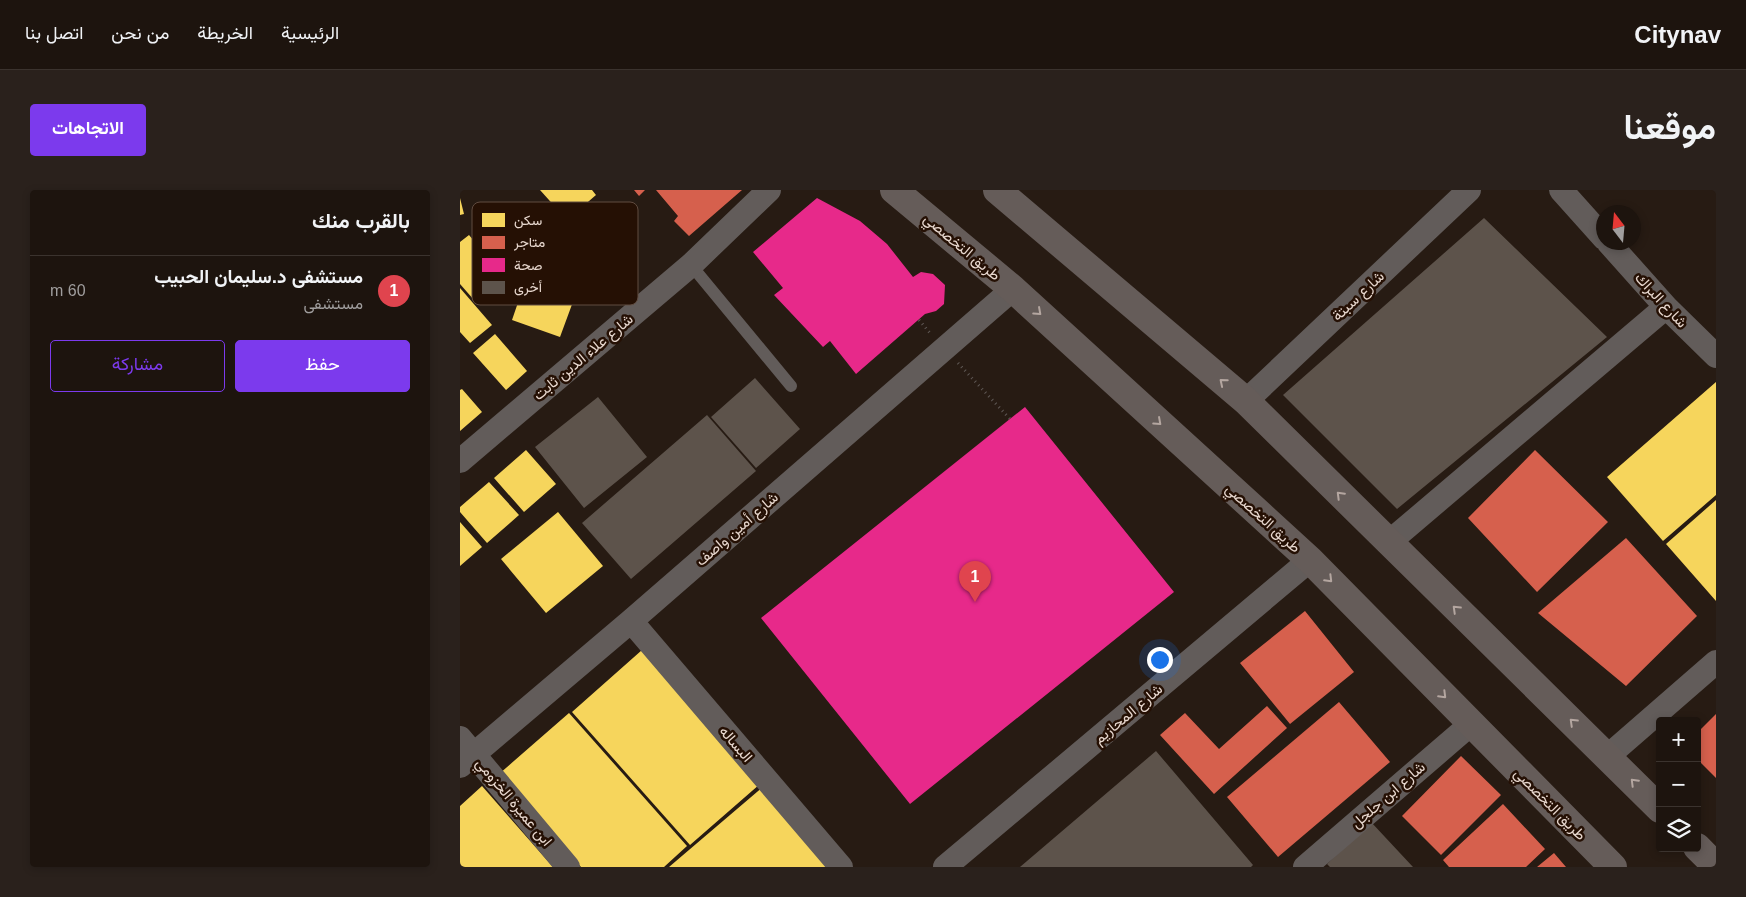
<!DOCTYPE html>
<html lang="ar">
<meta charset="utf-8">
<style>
body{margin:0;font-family:Helvetica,Vazirmatn,sans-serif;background:#2a211c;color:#f1f3f6;direction:rtl}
.controls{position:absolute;right:15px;bottom:15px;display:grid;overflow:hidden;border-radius:5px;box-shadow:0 2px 8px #0003}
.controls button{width:45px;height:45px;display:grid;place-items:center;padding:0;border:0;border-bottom:1px solid #3b332e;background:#1d140e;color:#f1f3f6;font:25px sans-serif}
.compass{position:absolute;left:1136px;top:15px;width:45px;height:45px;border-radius:50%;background:#1d140e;box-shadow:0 2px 8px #0003;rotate:344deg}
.you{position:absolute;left:699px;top:469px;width:18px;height:18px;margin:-12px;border:4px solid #fff;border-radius:50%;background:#1a73e8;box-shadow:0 0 0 8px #1a73e833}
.badge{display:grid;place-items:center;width:32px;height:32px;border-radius:50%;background:#7c3aed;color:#fff;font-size:16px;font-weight:700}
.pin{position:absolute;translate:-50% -41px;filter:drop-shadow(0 1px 2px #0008)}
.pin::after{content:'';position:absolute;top:26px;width:18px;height:15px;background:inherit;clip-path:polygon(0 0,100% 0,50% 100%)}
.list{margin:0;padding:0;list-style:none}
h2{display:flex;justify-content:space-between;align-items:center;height:65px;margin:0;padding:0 20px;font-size:21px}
h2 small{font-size:16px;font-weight:400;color:#a09e9e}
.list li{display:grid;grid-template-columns:32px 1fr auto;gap:15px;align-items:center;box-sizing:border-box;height:70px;padding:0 20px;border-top:1px solid #3b332e}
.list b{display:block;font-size:19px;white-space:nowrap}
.list p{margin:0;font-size:16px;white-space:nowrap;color:#a09e9e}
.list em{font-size:16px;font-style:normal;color:#a09e9e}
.actions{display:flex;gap:10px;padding:15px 20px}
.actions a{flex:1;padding:11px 0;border:1px solid #7c3aed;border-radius:5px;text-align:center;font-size:18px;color:#7c3aed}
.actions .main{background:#7c3aed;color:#fff}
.icon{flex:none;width:28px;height:28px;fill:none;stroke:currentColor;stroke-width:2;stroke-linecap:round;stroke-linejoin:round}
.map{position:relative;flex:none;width:1256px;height:677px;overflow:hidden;direction:ltr;border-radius:5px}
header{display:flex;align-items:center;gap:30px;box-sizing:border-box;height:70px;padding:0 25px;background:#1d140e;border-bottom:1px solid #3b332e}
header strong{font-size:24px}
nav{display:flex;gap:28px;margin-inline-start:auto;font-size:18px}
.intro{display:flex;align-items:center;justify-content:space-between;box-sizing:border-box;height:120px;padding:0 30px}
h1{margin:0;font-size:35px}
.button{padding:12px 22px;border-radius:5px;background:#7c3aed;color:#fff;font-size:18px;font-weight:700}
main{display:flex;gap:30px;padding:0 30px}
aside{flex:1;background:#1d140e;border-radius:5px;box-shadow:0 2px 8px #0003}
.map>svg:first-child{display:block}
</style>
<header>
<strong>Citynav</strong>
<nav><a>الرئيسية</a><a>الخريطة</a><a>من نحن</a><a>اتصل بنا</a></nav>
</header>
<div class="intro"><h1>موقعنا</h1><a class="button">الاتجاهات</a></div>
<main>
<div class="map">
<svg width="1256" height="677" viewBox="0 0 1256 677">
<rect width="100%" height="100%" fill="#271b13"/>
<path fill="#f6d55c" d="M 80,0 L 132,0 L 136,5 L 107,30 Z
M 0,8 L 4,24 L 0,25 Z
M 9,45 L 43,85 L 14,110 L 0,94 L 0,52 Z
M 65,92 L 114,109 L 100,147 L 52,130 Z
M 0,98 L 32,135 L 10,153 L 0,142 Z
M 35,144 L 67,181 L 46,200 L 13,163 Z
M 1256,192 L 1256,305 L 1203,351 L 1147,287 Z
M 2,199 L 22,222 L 0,241 L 0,200 Z
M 66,260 L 96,294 L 64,322 L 34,288 Z
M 29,292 L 59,325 L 27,353 L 0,322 L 0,317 Z
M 1256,310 L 1256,411 L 1206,354 Z
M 98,322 L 143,376 L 86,423 L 41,369 Z
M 0,332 L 22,357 L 0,376 Z
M 182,460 L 300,594 L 230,655 L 112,522 Z
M 109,523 L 227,656 L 204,677 L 121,677 L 39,584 Z
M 22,596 L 93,677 L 0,677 L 0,616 Z
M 304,596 L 373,677 L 209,677 Z"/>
<path fill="#d6604d" d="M 174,0 L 185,0 L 179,6 Z
M 196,0 L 282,0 L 229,46 L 214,31 L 218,26 Z
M 1075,260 L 1148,332 L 1077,402 L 1008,328 Z
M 1166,348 L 1237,426 L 1166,496 L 1078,423 Z
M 845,421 L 894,482 L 830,534 L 780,473 Z
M 879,512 L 930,572 L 818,667 L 767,607 Z
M 807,516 L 827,538 L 754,604 L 700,545 L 725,523 L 759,559 Z
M 1256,524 L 1256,588 L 1237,569 L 1237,543 Z
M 1001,566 L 1041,605 L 981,665 L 942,626 Z
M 1043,614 L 1085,659 L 1066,677 L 989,677 L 983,670 Z
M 1094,663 L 1106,677 L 1077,677 Z"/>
<path fill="#e7298a" d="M 357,8 L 400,31 L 427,54 L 453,87 L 461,82 L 473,84 L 485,95 L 484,114 L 476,121 L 465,124 L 396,184 L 370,151 L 363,157 L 314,105 L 323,98 L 293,62 Z
M 565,217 L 714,402 L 450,614 L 301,428 Z"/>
<path fill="#5d534b" d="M 1024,28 L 1147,147 L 937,319 L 823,205 Z
M 295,188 L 340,239 L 296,278 L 251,227 Z
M 138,207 L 187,267 L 124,318 L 75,257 Z
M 247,225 L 296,281 L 171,389 L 122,333 Z
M 696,561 L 793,675 L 791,677 L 560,677 Z
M 911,632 L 953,677 L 870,677 L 867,674 Z"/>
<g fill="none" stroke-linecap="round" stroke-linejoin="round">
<path stroke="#5f5855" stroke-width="3" stroke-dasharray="1 4" stroke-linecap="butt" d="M 459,130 L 470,143
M 498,173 L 550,229"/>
<path stroke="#625c5a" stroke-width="12" d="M 231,75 L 331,196"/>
<path stroke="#625c5a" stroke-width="24" d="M 1101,0 L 1144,48
M 1148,52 L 1206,117 L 1256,166
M 786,211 L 1009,0
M 0,271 L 231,75 L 309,0
M 928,353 L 1206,117
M 171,431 L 381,677
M 0,548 L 108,677
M 1148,566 L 1256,472
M 0,576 L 171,431 L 553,99
M 485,677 L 850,370
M 845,677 L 1011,534"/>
<path stroke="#655c59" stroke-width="28" d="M 434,0 L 553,99 L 850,370 L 1153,677
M 537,0 L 786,211 L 1200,619
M 1237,657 L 1256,676"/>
</g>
<defs><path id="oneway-chevron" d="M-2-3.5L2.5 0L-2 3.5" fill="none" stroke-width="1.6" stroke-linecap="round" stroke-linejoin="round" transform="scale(1.25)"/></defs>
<g stroke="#b4a6a0">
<use href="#oneway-chevron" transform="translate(578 122) rotate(42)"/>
<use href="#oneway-chevron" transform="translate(763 192) rotate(-140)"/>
<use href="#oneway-chevron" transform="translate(698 232) rotate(42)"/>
<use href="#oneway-chevron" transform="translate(880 305) rotate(-135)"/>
<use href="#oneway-chevron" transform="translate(869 389) rotate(45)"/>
<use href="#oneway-chevron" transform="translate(996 419) rotate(-136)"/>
<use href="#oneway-chevron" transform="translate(983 505) rotate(45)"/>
<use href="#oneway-chevron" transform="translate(1113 532) rotate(-136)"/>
<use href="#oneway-chevron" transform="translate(1174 592) rotate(-135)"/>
</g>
<g text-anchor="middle" stroke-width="5" stroke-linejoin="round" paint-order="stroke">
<g font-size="15" fill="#e8d8cf" stroke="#251004">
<text transform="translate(502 57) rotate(40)" y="5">طريق التخصصي</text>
<text transform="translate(898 106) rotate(-43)" y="5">شارع سبتة</text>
<text transform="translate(1201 110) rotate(47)" y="5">شارع البراك</text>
<text transform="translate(123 167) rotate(-40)" y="5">شارع علاء الدين ثابت</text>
<text transform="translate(803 328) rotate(42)" y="5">طريق التخصصي</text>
<text transform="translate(277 339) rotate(-41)" y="5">شارع أمين واصف</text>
<text transform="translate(668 524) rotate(-40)" y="5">شارع المحازيم</text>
<text transform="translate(276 554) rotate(49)" y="5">البساله</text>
<text transform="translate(928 605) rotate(-41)" y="5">شارع ابن جلجل</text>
<text transform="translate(54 612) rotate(50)" y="5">ابن عميرة الخزومي</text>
<text transform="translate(1090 614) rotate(45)" y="5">طريق التخصصي</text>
</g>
</g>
<rect x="12" y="12" width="166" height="103" rx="8" fill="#251004" stroke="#604c41" stroke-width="1"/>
<rect x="22" y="23" width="23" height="14" fill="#f6d55c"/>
<rect x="22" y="46" width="23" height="13" fill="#d6604d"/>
<rect x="22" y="68" width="23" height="14" fill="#e7298a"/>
<rect x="22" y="91" width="23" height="13" fill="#5d534b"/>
<g font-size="14" fill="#e8d8cf">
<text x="54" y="35">سكن</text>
<text x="54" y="57">متاجر</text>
<text x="54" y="80">صحة</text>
<text x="54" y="102">أخرى</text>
</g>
</svg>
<div class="controls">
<button>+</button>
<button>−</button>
<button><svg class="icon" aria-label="layers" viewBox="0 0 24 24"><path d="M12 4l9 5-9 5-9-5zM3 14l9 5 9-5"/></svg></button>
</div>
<svg class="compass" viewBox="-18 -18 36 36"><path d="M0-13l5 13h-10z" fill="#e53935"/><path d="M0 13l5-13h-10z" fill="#a09e9e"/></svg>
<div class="you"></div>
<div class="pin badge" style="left:515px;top:412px;background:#e0444e">1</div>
</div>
<aside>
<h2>بالقرب منك<small></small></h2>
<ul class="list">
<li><span class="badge" style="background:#e0444e">1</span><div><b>مستشفى د.سليمان الحبيب</b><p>مستشفى</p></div><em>60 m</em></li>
</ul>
<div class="actions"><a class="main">حفظ</a><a>مشاركة</a></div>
</aside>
</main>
